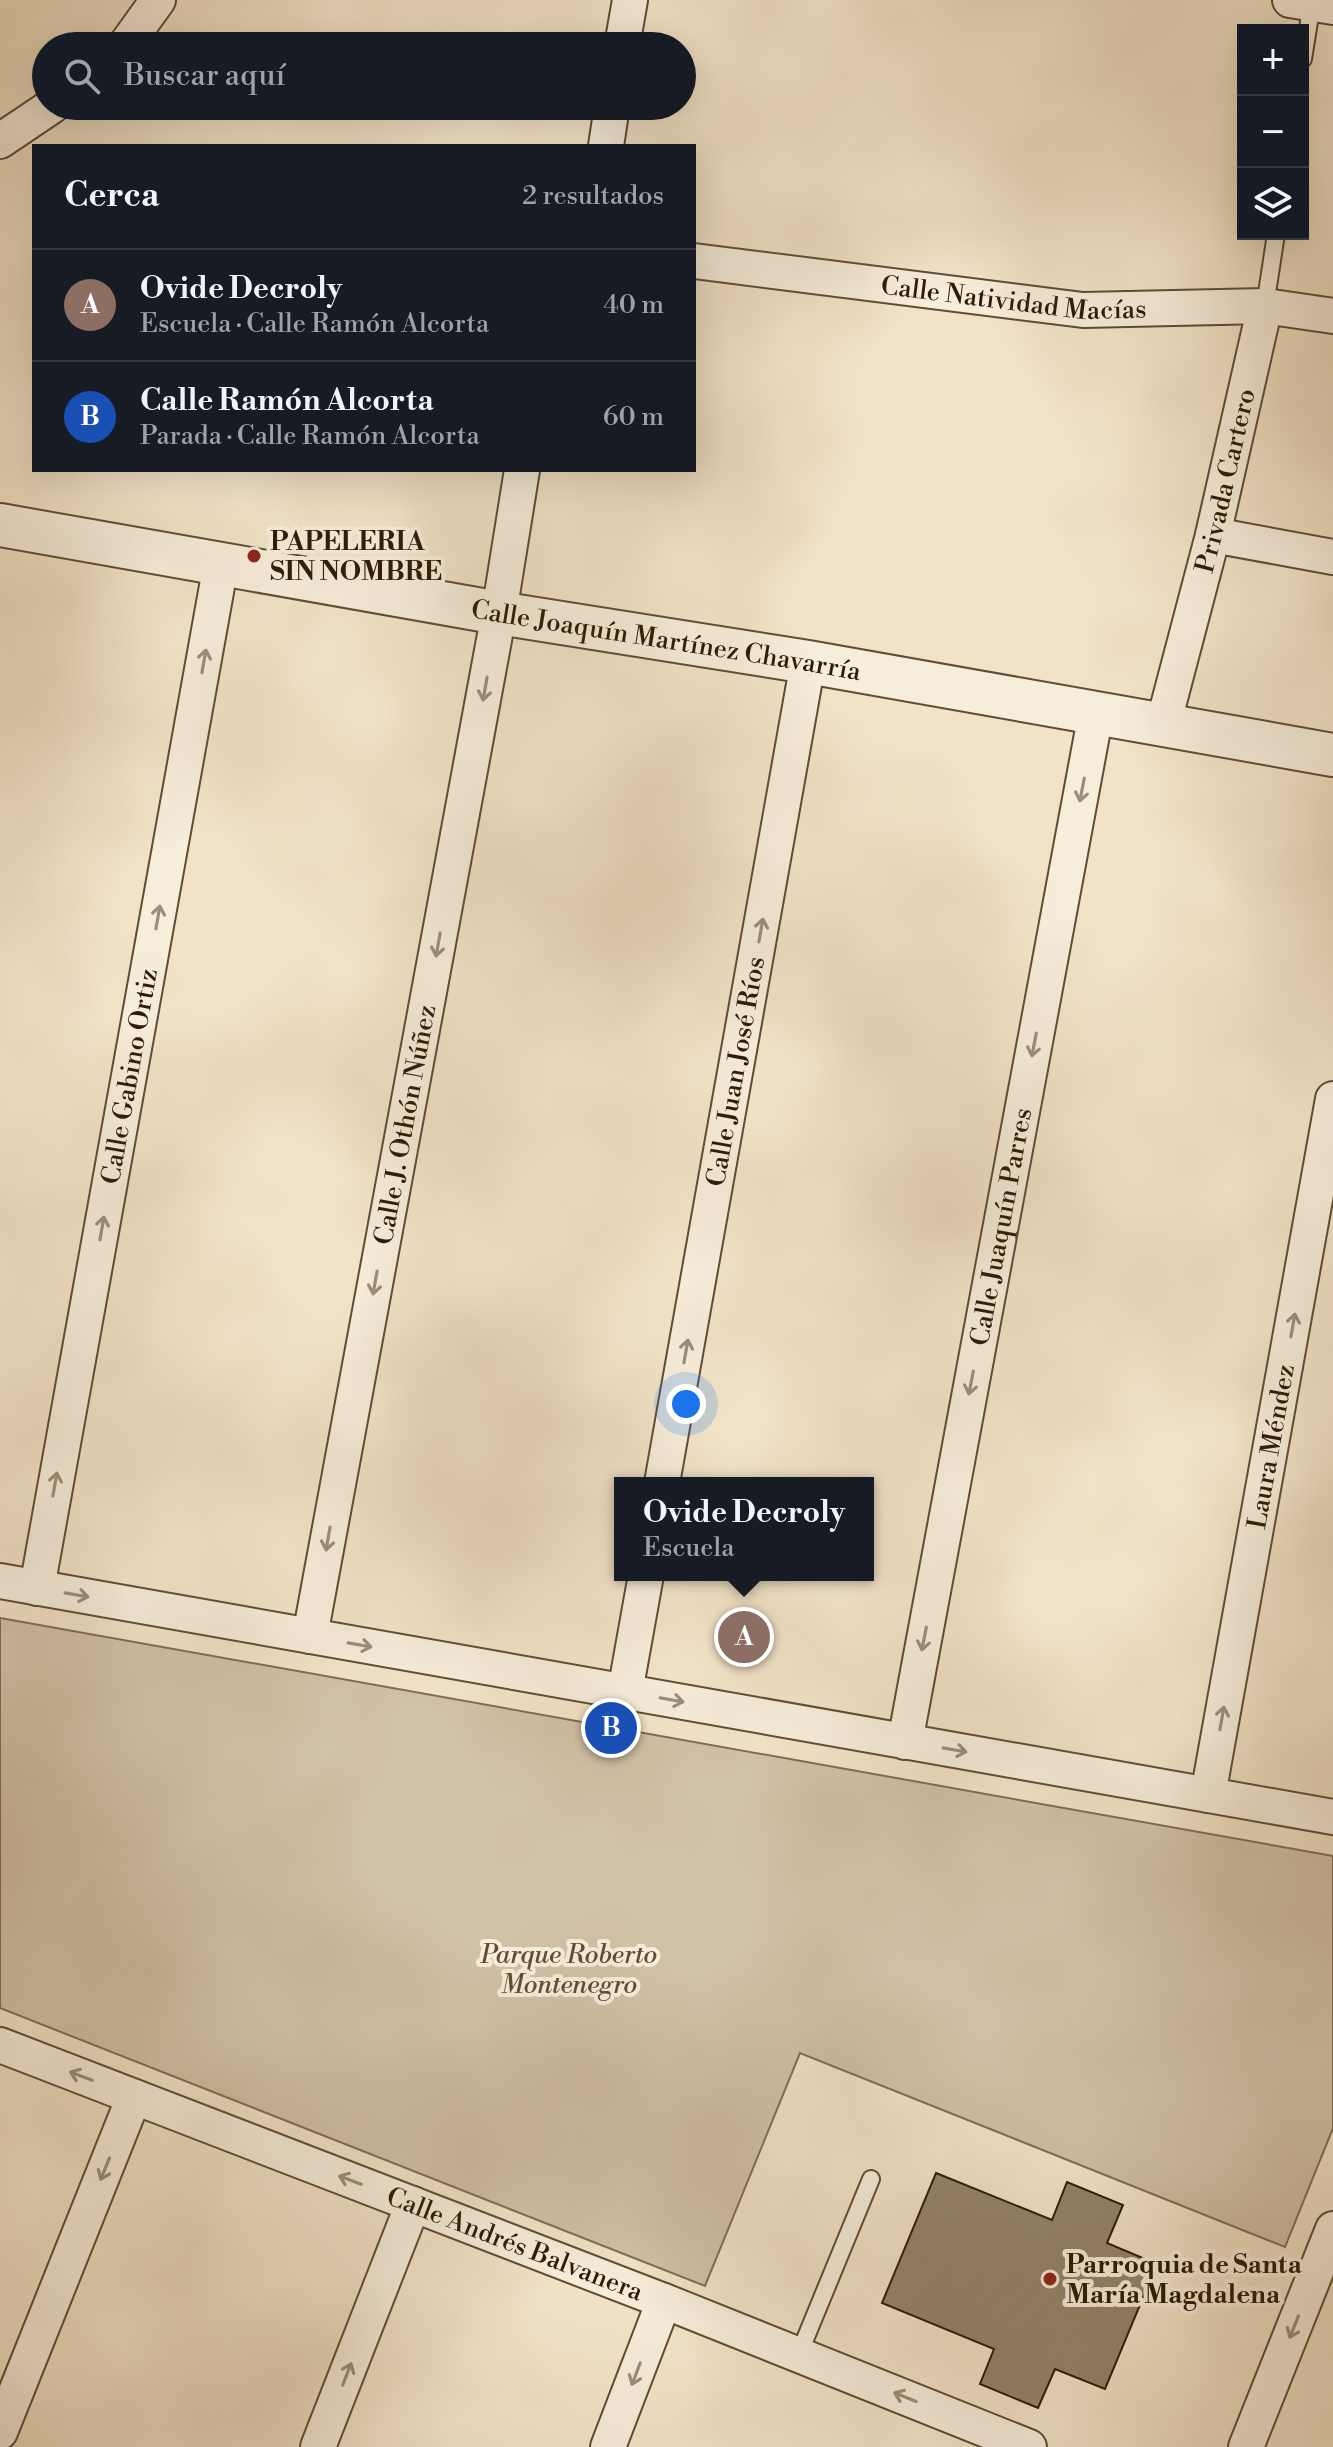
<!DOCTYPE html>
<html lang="es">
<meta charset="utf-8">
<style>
body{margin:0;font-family:"Libre Bodoni",serif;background:#242831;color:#f1f3f6}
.controls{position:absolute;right:24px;top:24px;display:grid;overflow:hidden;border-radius:0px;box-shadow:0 8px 32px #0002}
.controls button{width:72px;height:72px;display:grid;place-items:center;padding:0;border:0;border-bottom:2px solid #363941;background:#171b24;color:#f1f3f6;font:40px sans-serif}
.you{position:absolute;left:686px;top:1404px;width:28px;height:28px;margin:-20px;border:6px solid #fff;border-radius:50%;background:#1a73e8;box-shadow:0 0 0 12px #1a73e833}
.badge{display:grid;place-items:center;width:52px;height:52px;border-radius:50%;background:#0f766e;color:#fff;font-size:26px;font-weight:700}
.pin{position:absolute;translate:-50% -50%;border:4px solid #fff;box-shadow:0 2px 8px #0006}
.popup{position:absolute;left:614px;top:1477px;width:260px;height:104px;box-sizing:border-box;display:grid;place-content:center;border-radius:0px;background:#171b24;filter:drop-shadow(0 2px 6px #0005);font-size:26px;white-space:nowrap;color:#9ea1a6}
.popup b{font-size:30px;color:#f1f3f6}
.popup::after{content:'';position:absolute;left:50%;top:100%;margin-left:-16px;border:16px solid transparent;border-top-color:#171b24}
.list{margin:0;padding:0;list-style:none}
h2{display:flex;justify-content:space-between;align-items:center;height:104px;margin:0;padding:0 32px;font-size:34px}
h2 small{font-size:26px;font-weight:400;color:#9ea1a6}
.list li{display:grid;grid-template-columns:52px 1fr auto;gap:24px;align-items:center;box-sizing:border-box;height:112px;padding:0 32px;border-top:2px solid #363941}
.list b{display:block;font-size:30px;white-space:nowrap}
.list p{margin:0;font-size:26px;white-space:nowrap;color:#9ea1a6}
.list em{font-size:26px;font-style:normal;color:#9ea1a6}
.icon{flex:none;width:44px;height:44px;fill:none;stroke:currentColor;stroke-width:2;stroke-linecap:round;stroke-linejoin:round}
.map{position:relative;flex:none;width:1333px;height:2447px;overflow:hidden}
.search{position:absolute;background:#171b24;box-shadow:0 8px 32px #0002;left:32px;top:32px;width:664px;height:88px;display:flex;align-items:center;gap:20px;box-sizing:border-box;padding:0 28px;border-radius:44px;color:#9ea1a6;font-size:30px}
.panel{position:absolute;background:#171b24;box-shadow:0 8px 32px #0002;left:32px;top:144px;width:664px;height:328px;border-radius:0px}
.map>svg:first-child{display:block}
</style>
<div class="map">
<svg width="1333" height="2447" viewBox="0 0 1333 2447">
<rect width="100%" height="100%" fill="#f2e3c8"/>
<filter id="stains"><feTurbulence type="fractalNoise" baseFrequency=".0025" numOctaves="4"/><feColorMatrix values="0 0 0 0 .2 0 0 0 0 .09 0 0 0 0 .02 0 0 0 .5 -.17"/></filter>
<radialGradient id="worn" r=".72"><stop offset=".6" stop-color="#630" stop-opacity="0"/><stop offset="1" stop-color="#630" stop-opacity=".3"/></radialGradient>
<path fill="#d1c1a6" stroke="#7f6e54" stroke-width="2" d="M 0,1618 L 1333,1856 L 1333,2128 L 1285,2247 L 800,2053 L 705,2286 L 0,2008 Z"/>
<path fill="#938369" stroke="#2d1b02" stroke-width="2" d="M 936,2173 L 1052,2220 L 1067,2182 L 1123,2205 L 1107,2243 L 1157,2264 L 1105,2389 L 1055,2369 L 1038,2408 L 980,2384 L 994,2349 L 882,2303 Z"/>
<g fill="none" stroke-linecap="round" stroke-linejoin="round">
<defs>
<path id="service" d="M 1303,59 L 1312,3
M 1265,306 L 1276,234
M 799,2354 L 871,2179"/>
<g id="minor">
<path d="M 1290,0 L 1333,7"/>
<path d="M 125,46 L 158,0"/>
<path d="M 622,46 L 630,0"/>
<path d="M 0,141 L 52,106"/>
<path d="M 606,146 L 612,106"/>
<path id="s1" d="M 694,261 L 1083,310 L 1265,306 L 1333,316"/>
<path d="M 1213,535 L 1333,557"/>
<path id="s2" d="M 1163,725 L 1213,535 L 1265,306"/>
<path id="s3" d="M 662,1483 L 808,662"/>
<path d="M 0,1581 L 1333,1817"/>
<path id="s4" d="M 37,1588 L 221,564"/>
<path id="s5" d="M 310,1636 L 499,613 L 522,470"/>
<path d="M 625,1692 L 646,1575"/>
<path id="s6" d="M 905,1742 L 1096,713"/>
<path id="s7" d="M 1208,1795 L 1333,1099"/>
<path id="s8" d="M 0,2045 L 664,2301 L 1029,2447"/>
<path d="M 0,2432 L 134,2097"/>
<path d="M 318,2447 L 413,2204"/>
<path d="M 608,2447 L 664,2301"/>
<path d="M 1246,2447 L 1333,2229"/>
</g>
<g id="tertiary">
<path id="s9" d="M 0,525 L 499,613 L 808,662 L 1333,755"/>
</g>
</defs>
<use href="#service" stroke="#5e4d34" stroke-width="20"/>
<use href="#minor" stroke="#5e4d34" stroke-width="38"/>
<use href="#tertiary" stroke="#5e4d34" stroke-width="46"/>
<use href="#service" stroke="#f7eddb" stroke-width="16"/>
<use href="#minor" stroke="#f7eddb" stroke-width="34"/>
<use href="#tertiary" stroke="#f7eddb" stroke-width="42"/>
</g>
<defs><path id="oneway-shaft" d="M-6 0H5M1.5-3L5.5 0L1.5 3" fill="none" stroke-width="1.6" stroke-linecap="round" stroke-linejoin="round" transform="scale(2)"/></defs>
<g stroke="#9c8e79">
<use href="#oneway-shaft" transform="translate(204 661) rotate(-80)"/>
<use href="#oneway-shaft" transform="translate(485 689) rotate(100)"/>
<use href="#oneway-shaft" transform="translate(1082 790) rotate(101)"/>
<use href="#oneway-shaft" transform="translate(158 917) rotate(-80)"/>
<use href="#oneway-shaft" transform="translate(761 930) rotate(-80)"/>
<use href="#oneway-shaft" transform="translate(438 945) rotate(100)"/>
<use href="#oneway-shaft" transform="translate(1034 1045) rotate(101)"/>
<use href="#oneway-shaft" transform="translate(102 1228) rotate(-80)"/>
<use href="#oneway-shaft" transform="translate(375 1283) rotate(100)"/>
<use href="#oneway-shaft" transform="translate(1293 1325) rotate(-80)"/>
<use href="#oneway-shaft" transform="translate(686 1351) rotate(-80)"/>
<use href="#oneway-shaft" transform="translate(971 1383) rotate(101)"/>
<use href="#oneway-shaft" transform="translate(55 1484) rotate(-80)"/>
<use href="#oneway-shaft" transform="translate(328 1539) rotate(100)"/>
<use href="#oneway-shaft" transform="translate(77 1595) rotate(10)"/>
<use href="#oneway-shaft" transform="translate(924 1639) rotate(101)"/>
<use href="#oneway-shaft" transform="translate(360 1645) rotate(10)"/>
<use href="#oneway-shaft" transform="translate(672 1700) rotate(10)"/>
<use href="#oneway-shaft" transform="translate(1222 1718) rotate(-80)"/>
<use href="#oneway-shaft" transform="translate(955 1750) rotate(10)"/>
<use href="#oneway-shaft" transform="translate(81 2076) rotate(-159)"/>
<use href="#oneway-shaft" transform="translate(105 2169) rotate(112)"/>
<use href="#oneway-shaft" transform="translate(350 2180) rotate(-159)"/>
<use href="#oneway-shaft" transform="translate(1294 2327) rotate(112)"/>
<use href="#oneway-shaft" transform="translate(347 2374) rotate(-69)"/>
<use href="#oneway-shaft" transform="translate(636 2374) rotate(111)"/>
<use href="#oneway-shaft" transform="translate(905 2397) rotate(-158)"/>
</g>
<g fill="#8f2418" stroke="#f7eddb" stroke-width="3">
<circle cx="254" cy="556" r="8"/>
<circle cx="1050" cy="2279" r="8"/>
</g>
<g text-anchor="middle" stroke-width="8" stroke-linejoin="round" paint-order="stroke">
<g font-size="26" fill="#2d1b02" stroke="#f7eddb">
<text dy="9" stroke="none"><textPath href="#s1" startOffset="322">Calle Natividad Macías</textPath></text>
<text dy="9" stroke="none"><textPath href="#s2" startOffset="252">Privada Cartero</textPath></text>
<text dy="9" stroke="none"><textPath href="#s9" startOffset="676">Calle Joaquín Martínez Chavarría</textPath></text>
<text dy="9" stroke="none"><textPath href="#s3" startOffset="418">Calle Juan José Ríos</textPath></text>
<text dy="9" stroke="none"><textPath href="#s4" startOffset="520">Calle Gabino Ortiz</textPath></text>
<text dy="9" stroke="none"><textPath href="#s5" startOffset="520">Calle J. Othón Núñez</textPath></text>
<text dy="9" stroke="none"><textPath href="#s6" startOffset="524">Calle Juaquín Parres</textPath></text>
<text dy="9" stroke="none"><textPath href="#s7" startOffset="354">Laura Méndez</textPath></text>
<text dy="9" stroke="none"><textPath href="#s8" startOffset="552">Calle Andrés Balvanera</textPath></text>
</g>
<g font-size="26" font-weight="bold" fill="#2d1b02" stroke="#f7eddb" text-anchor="start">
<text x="270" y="550">PAPELERIA<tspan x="270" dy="30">SIN NOMBRE</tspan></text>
<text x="1066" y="2273">Parroquia de Santa<tspan x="1066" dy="30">María Magdalena</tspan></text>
</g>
<g font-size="26" font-style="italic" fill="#5e4d33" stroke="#f7eddb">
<text x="569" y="1963">Parque Roberto<tspan x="569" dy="30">Montenegro</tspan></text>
</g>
</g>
<rect width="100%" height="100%" filter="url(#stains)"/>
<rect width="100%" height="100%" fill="url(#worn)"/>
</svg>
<div class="controls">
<button>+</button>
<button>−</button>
<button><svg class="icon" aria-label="layers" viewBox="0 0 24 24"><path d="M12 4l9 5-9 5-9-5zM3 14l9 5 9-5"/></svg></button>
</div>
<div class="you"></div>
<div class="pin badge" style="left:744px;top:1637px;background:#8d6e63">A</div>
<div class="popup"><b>Ovide Decroly</b>Escuela</div>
<div class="pin badge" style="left:611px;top:1728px;background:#1a4fb4">B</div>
<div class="search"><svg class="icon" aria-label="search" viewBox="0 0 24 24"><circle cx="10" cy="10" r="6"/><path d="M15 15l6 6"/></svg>Buscar aquí</div>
<section class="panel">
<h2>Cerca<small>2 resultados</small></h2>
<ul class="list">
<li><span class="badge" style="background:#8d6e63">A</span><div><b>Ovide Decroly</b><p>Escuela · Calle Ramón Alcorta</p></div><em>40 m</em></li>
<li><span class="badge" style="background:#1a4fb4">B</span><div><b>Calle Ramón Alcorta</b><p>Parada · Calle Ramón Alcorta</p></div><em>60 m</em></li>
</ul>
</section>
</div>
